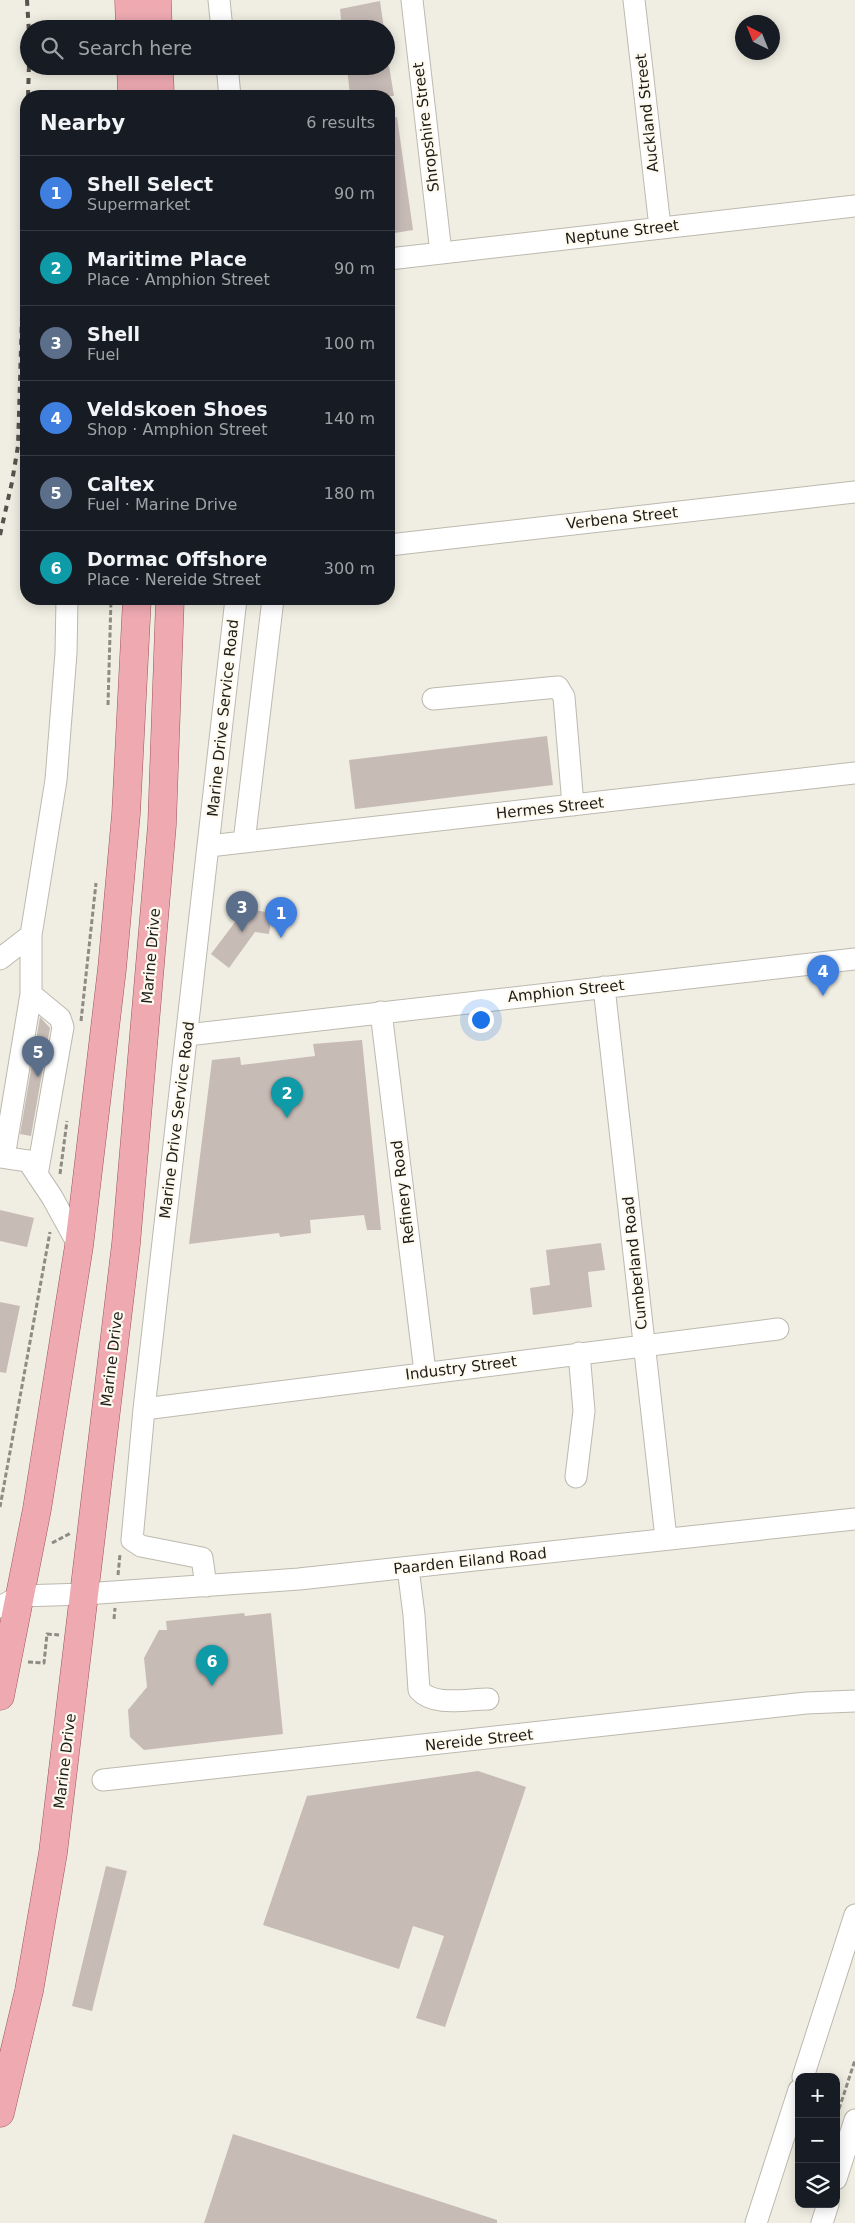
<!DOCTYPE html>
<meta charset="utf-8">
<style>
body{margin:0;font-family:"DejaVu Sans",sans-serif;background:#20242c;color:#f1f3f6}
.controls{position:absolute;right:15px;bottom:15px;display:grid;overflow:hidden;border-radius:10px;box-shadow:0 2px 12px #0003}
.controls button{width:45px;height:45px;display:grid;place-items:center;padding:0;border:0;border-bottom:1px solid #363941;background:#171b24;color:#f1f3f6;font:25px sans-serif}
.compass{position:absolute;left:735px;top:15px;width:45px;height:45px;border-radius:50%;background:#171b24;box-shadow:0 2px 12px #0003;rotate:317deg}
.you{position:absolute;left:480px;top:1019px;width:18px;height:18px;margin:-12px;border:4px solid #fff;border-radius:50%;background:#1a73e8;box-shadow:0 0 0 8px #1a73e833}
.badge{display:grid;place-items:center;width:32px;height:32px;border-radius:50%;background:#ac51bc;color:#fff;font-size:16px;font-weight:700}
.pin{position:absolute;translate:-50% -41px;filter:drop-shadow(0 1px 2px #0008)}
.pin::after{content:'';position:absolute;top:26px;width:18px;height:15px;background:inherit;clip-path:polygon(0 0,100% 0,50% 100%)}
.list{margin:0;padding:0;list-style:none}
h2{display:flex;justify-content:space-between;align-items:center;height:65px;margin:0;padding:0 20px;font-size:21px}
h2 small{font-size:16px;font-weight:400;color:#9ea1a6}
.list li{display:grid;grid-template-columns:32px 1fr auto;gap:15px;align-items:center;box-sizing:border-box;height:75px;padding:0 20px;border-top:1px solid #363941}
.list b{display:block;font-size:19px;white-space:nowrap}
.list p{margin:0;font-size:16px;white-space:nowrap;color:#9ea1a6}
.list em{font-size:16px;font-style:normal;color:#9ea1a6}
.icon{flex:none;width:28px;height:28px;fill:none;stroke:currentColor;stroke-width:2;stroke-linecap:round;stroke-linejoin:round}
.map{position:relative;flex:none;width:855px;height:2223px;overflow:hidden}
.search{position:absolute;background:#171b24;box-shadow:0 2px 12px #0003;left:20px;top:20px;width:375px;height:55px;display:flex;align-items:center;gap:12px;box-sizing:border-box;padding:0 18px;border-radius:28px;color:#9ea1a6;font-size:19px}
.panel{position:absolute;background:#171b24;box-shadow:0 2px 12px #0003;left:20px;top:90px;width:375px;height:515px;border-radius:20px}
.map>svg:first-child{display:block}
</style>
<div class="map">
<svg width="855" height="2223" viewBox="0 0 855 2223">
<rect width="100%" height="100%" fill="#f0ede2"/>
<path fill="#c7bbb6" d="M 380,1 L 384,29 L 342,29 L 340,9 Z
M 347,66 L 389,66 L 394,96 L 350,96 Z
M 397,117 L 413,230 L 389,234 L 389,118 Z
M 547,736 L 553,785 L 355,809 L 349,760 Z
M 248,905 L 254,910 L 272,913 L 269,934 L 255,932 L 229,968 L 211,954 Z
M 40,1017 L 50,1028 L 31,1136 L 20,1134 Z
M 362,1040 L 381,1230 L 367,1230 L 364,1215 L 310,1220 L 311,1233 L 280,1237 L 279,1233 L 189,1244 L 212,1060 L 240,1057 L 241,1065 L 315,1056 L 313,1044 Z
M 0,1210 L 34,1218 L 27,1247 L 0,1241 Z
M 601,1243 L 605,1270 L 588,1272 L 592,1307 L 533,1315 L 530,1288 L 550,1285 L 546,1250 Z
M 0,1302 L 20,1306 L 6,1373 L 0,1372 Z
M 244,1613 L 245,1616 L 271,1613 L 283,1734 L 144,1750 L 130,1737 L 128,1710 L 147,1687 L 144,1658 L 159,1630 L 167,1630 L 166,1621 Z
M 478,1771 L 526,1787 L 445,2027 L 416,2018 L 444,1936 L 413,1926 L 399,1969 L 263,1925 L 307,1796 Z
M 106,1866 L 127,1871 L 92,2011 L 72,2006 Z
M 233,2134 L 497,2220 L 497,2223 L 204,2223 Z"/>
<g fill="none" stroke-linecap="round" stroke-linejoin="round">
<defs>
<path id="minor" d="M 219,0 L 222,29
M 412,0 L 441,253
M 634,0 L 660,227
M 227,66 L 230,96
M 389,259 L 855,206
M 389,545 L 855,492
M 433,699 L 558,687 L 564,697 L 573,805
M 244,842 L 273,599
M 209,846 L 855,773
M 0,959 L 31,935
M 604,987 L 666,1538
M 31,994 L 31,935 L 56,780 L 66,653 L 67,599
M 381,1012 L 425,1372
M 187,1035 L 855,959
M 0,1157 L 28,1161 L 52,1197 L 79,1246
M 4,1157 L 31,994 L 60,1018 L 63,1027 L 37,1175
M 144,1409 L 778,1329
M 576,1477 L 584,1411 L 579,1353
M 408,1568 L 414,1615 L 419,1690 C 434,1707 467,1699 488,1699
M 206,1586 L 202,1558 L 141,1546 L 132,1540 L 144,1409 L 236,599
M 0,1607 L 20,1596 L 85,1594 L 299,1579 L 855,1519
M 103,1780 L 806,1703 L 855,1701
M 803,2077 L 855,1915
M 836,2179 L 855,2120
M 756,2223 L 799,2090
M 822,2223 L 828,2204"/>
<path id="major" d="M 129,0 L 130,29
M 157,0 L 158,29
M 131,66 L 132,96
M 159,66 L 160,96
M 0,1696 L 37,1509 L 79,1246 L 112,969 L 126,814 L 137,599
M 0,2113 L 29,1991 L 53,1853 L 126,1244 L 162,825 L 170,599"/>
</defs>
<use href="#minor" stroke="#bcb9ae" stroke-width="23"/>
<use href="#major" stroke="#9e535a" stroke-width="29"/>
<path stroke="#8d8b83" stroke-width="3" stroke-dasharray="5 2.5" stroke-linecap="butt" d="M 108,705 L 111,599
M 81,1021 L 96,883
M 60,1174 L 67,1121
M 0,1507 L 50,1232
M 52,1543 L 71,1533
M 118,1575 L 120,1554
M 114,1619 L 115,1608
M 28,1662 L 44,1663 L 47,1634 L 59,1635
M 839,2109 L 855,2060"/>
<use href="#minor" stroke="#fff" stroke-width="21"/>
<use href="#major" stroke="#eea9b1" stroke-width="28"/>
<path stroke="#54534d" stroke-width="4" stroke-dasharray="6 6" stroke-linecap="butt" d="M 27,0 L 29,33
M 28,96 L 29,65
M 0,535 L 12,482 L 18,446 L 26,188"/>
</g>
<g text-anchor="middle" stroke-width="4.5" stroke-linejoin="round" paint-order="stroke">
<g font-size="15" fill="#1d1c18" stroke="#fefaef">
<text transform="translate(647 113) rotate(-96)" y="5">Auckland Street</text>
<text transform="translate(426 127) rotate(-97)" y="5">Shropshire Street</text>
<text transform="translate(622 232) rotate(-7)" y="5">Neptune Street</text>
<text transform="translate(622 518) rotate(-6)" y="5">Verbena Street</text>
<text transform="translate(223 718) rotate(-84)" y="5">Marine Drive Service Road</text>
<text transform="translate(550 808) rotate(-6)" y="5">Hermes Street</text>
<text transform="translate(151 956) rotate(-85)" y="5">Marine Drive</text>
<text transform="translate(566 991) rotate(-6)" y="5">Amphion Street</text>
<text transform="translate(177 1120) rotate(-83)" y="5">Marine Drive Service Road</text>
<text transform="translate(403 1192) rotate(-97)" y="5">Refinery Road</text>
<text transform="translate(635 1263) rotate(-96)" y="5">Cumberland Road</text>
<text transform="translate(112 1359) rotate(-83)" y="5">Marine Drive</text>
<text transform="translate(461 1368) rotate(-7)" y="5">Industry Street</text>
<text transform="translate(470 1561) rotate(-6)" y="5">Paarden Eiland Road</text>
<text transform="translate(479 1740) rotate(-6)" y="5">Nereide Street</text>
<text transform="translate(65 1761) rotate(-83)" y="5">Marine Drive</text>
</g>
</g>
</svg>
<div class="controls">
<button>+</button>
<button>−</button>
<button><svg class="icon" aria-label="layers" viewBox="0 0 24 24"><path d="M12 4l9 5-9 5-9-5zM3 14l9 5 9-5"/></svg></button>
</div>
<svg class="compass" viewBox="-18 -18 36 36"><path d="M0-13l5 13h-10z" fill="#e53935"/><path d="M0 13l5-13h-10z" fill="#9ea1a6"/></svg>
<div class="you"></div>
<div class="pin badge" style="left:281px;top:938px;background:#3f7fe0">1</div>
<div class="pin badge" style="left:287px;top:1118px;background:#0f9aa8">2</div>
<div class="pin badge" style="left:242px;top:932px;background:#5c6f8a">3</div>
<div class="pin badge" style="left:823px;top:996px;background:#3f7fe0">4</div>
<div class="pin badge" style="left:38px;top:1077px;background:#5c6f8a">5</div>
<div class="pin badge" style="left:212px;top:1686px;background:#0f9aa8">6</div>
<div class="search"><svg class="icon" aria-label="search" viewBox="0 0 24 24"><circle cx="10" cy="10" r="6"/><path d="M15 15l6 6"/></svg>Search here</div>
<section class="panel">
<h2>Nearby<small>6 results</small></h2>
<ul class="list">
<li><span class="badge" style="background:#3f7fe0">1</span><div><b>Shell Select</b><p>Supermarket</p></div><em>90 m</em></li>
<li><span class="badge" style="background:#0f9aa8">2</span><div><b>Maritime Place</b><p>Place · Amphion Street</p></div><em>90 m</em></li>
<li><span class="badge" style="background:#5c6f8a">3</span><div><b>Shell</b><p>Fuel</p></div><em>100 m</em></li>
<li><span class="badge" style="background:#3f7fe0">4</span><div><b>Veldskoen Shoes</b><p>Shop · Amphion Street</p></div><em>140 m</em></li>
<li><span class="badge" style="background:#5c6f8a">5</span><div><b>Caltex</b><p>Fuel · Marine Drive</p></div><em>180 m</em></li>
<li><span class="badge" style="background:#0f9aa8">6</span><div><b>Dormac Offshore</b><p>Place · Nereide Street</p></div><em>300 m</em></li>
</ul>
</section>
</div>
